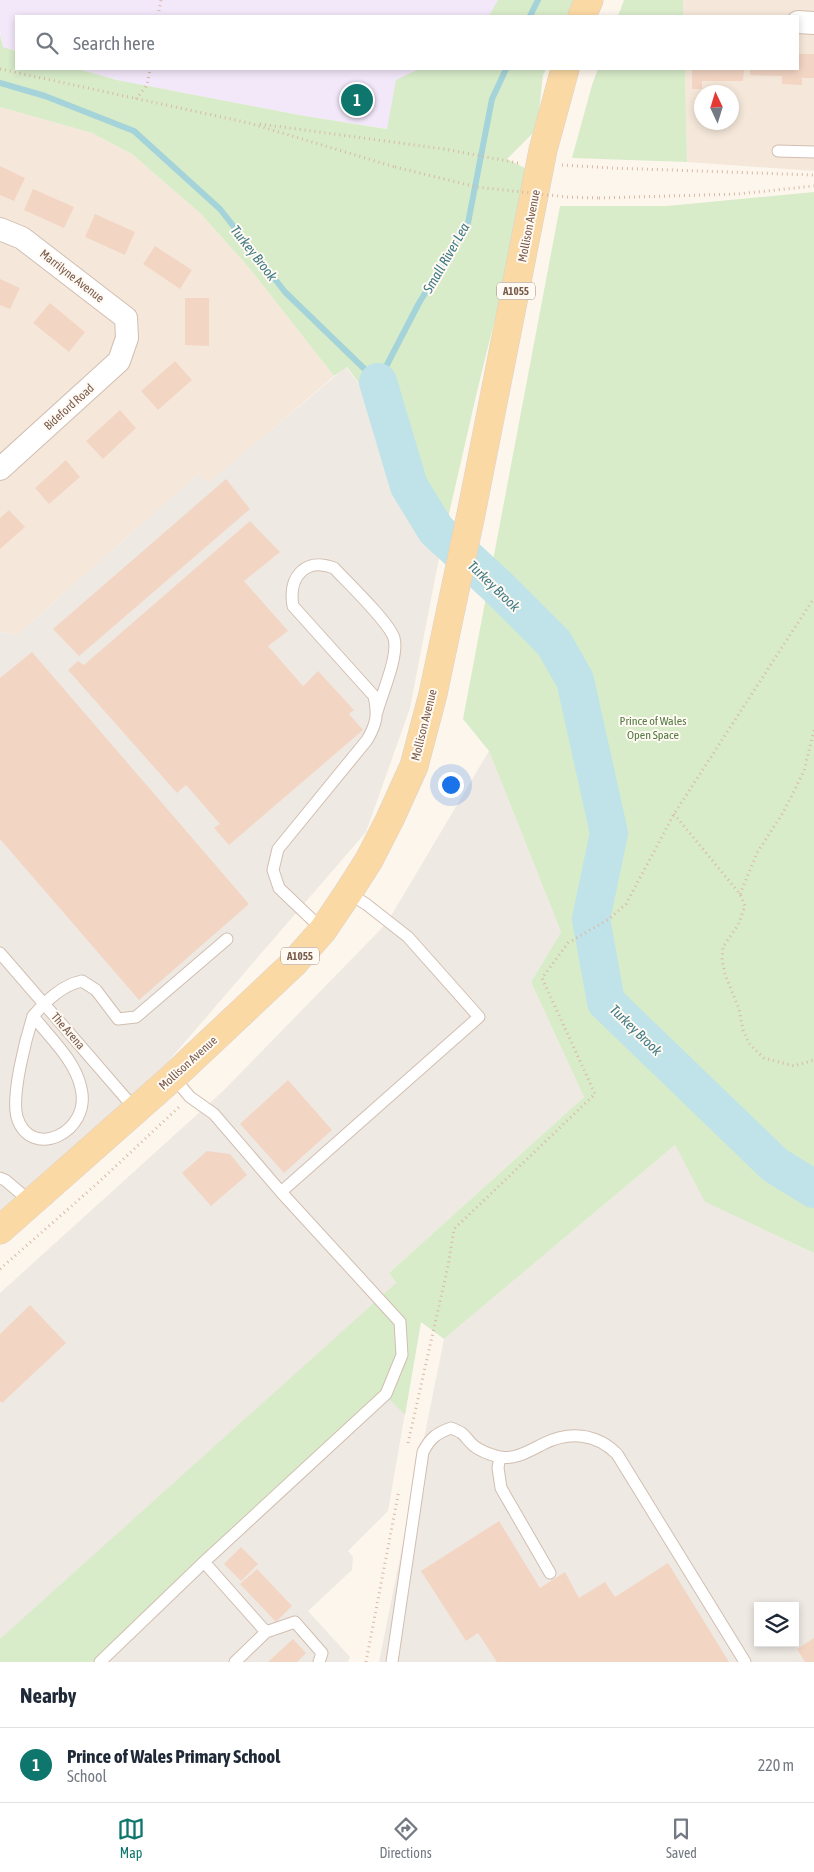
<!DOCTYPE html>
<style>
body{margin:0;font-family:"Asap Condensed",sans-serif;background:#f6f6f7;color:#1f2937}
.controls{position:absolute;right:15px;bottom:15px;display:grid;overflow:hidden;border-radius:0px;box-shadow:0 2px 8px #0003}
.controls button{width:45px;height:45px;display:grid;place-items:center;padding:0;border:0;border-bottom:1px solid #e0e1e3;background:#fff;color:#1f2937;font:25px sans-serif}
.compass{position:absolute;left:694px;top:85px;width:45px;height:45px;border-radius:50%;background:#fff;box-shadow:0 2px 8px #0003;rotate:356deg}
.you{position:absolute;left:450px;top:784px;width:18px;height:18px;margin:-12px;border:4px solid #fff;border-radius:50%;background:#1a73e8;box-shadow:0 0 0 8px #1a73e833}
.badge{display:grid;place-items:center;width:32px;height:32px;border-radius:50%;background:#0f766e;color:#fff;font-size:16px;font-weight:700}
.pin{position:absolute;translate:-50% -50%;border:2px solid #fff;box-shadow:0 1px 5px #0006}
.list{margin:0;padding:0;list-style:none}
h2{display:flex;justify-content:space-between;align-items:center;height:65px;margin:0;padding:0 20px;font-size:21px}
h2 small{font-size:16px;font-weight:400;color:#747a83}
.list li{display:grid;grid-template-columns:32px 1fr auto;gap:15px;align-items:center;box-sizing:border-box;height:75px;padding:0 20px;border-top:1px solid #e0e1e3}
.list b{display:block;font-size:19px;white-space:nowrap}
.list p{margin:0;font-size:16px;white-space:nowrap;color:#747a83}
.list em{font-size:16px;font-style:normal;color:#747a83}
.icon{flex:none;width:28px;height:28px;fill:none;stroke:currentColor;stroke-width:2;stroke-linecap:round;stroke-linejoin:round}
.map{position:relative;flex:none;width:814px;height:1662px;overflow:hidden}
.search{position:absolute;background:#fff;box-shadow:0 2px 8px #0003;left:15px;right:15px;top:15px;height:55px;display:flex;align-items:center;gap:12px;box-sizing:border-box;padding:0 18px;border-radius:0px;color:#747a83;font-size:19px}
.sheet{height:140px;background:#fff}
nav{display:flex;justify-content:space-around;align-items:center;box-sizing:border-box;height:70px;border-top:1px solid #e0e1e3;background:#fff;font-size:14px;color:#747a83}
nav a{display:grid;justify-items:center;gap:2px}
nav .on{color:#0f766e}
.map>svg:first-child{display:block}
</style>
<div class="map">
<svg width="814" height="1662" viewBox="0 0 814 1662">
<rect width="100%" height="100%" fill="#fdf6ec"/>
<path fill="#f5e8da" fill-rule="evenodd" d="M 683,0 L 814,0 L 814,171 L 687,162 L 685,69 L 798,69 L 798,16 L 683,16 ZM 702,92 L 732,92 L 732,122 L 702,122 Z
M 0,107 L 92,133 L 132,154 L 201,214 L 250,269 L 334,376 L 208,484 L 198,474 L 17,635 L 0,632 Z"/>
<path fill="#efe9e4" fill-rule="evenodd" d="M 346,367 L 375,405 L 400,489 L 419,529 L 440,553 L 410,708 L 366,832 L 159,1072 L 0,1213 L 0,632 L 17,635 L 198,474 L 208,483 Z
M 489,751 L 561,932 L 531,982 L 584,1097 L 389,1273 L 421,1321 L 388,1511 L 348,1551 L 353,1557 L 352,1570 L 308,1611 L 350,1657 L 348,1662 L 0,1662 L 0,1293 L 223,1091 L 380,930 L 388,921 Z
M 675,1145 L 706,1202 L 814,1253 L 814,1662 L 379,1662 L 444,1339 ZM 758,1606 L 795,1606 L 795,1643 L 758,1643 Z"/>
<path fill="#f3e8fa" d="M 0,0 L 534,0 L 527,16 L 16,16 L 16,51 L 3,47 L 0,31 Z
M 78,69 L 504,69 L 472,142 L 299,115 L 117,80 Z"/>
<path fill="#d8ecc9" d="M 498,0 L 576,0 L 569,16 L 489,16 Z
M 624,0 L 683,0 L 683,16 L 618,16 Z
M 0,34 L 3,47 L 16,51 L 16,69 L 78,69 L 117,80 L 299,115 L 387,129 L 396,80 L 419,69 L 546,69 L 543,75 L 537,129 L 507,159 L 531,171 L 476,396 L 440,553 L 419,529 L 400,489 L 375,405 L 347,367 L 334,376 L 250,269 L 201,214 L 132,154 L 92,133 L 0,107 Z
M 598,69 L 685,69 L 687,162 L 572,158 L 592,85 Z
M 814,192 L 814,1253 L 705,1202 L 675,1145 L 444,1339 L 421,1322 L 405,1415 L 383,1393 L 94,1662 L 0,1662 L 0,1639 L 396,1283 L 389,1273 L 584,1097 L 531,982 L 561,932 L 489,751 L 463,719 L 560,206 L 667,206 Z"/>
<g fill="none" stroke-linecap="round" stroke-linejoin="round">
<path stroke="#a5d3da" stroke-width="6" d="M 530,16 L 538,0
M 0,83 L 45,96 L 134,131 L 220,209 L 285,292 L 378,382 L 419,303 L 468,223 L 492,99 L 506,69"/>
<path stroke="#bfe3e8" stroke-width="38" d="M 378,382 L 409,486 L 436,530 L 499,588 L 554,643 L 575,680 L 609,833 L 591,919 L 606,1002 L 775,1165 L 814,1189"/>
</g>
<path fill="#f3d5c3" d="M 798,54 L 814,54 L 814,78 L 802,78 L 802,85 L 782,84 L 782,76 L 750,75 L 750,69 L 798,69 Z
M 692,69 L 744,69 L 743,81 L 702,81 L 702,89 L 692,89 Z
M 0,166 L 25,178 L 14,201 L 0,195 Z
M 33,189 L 74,207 L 64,228 L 24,210 Z
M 95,214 L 135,232 L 125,255 L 85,237 Z
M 155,246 L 192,270 L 180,289 L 143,264 Z
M 0,279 L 20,288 L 10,309 L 0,305 Z
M 185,298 L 209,298 L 209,346 L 185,345 Z
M 50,303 L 85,332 L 69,352 L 33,323 Z
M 175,361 L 192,380 L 158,410 L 141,391 Z
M 120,410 L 136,428 L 103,459 L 86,441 Z
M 66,460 L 80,477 L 49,504 L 35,488 Z
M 226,479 L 250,509 L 79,656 L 53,629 Z
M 9,510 L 25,527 L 0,549 L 0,518 Z
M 250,521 L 280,552 L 244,581 L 288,631 L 268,646 L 303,686 L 318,671 L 354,710 L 349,714 L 363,730 L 229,845 L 214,828 L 220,824 L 186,785 L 177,793 L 68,670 L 78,661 L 84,665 Z
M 32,652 L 249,904 L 139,1000 L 0,839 L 0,678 Z
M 288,1080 L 332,1130 L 284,1173 L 240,1124 Z
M 207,1151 L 230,1154 L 247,1175 L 211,1206 L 182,1173 Z
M 30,1305 L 66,1343 L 2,1403 L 0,1401 L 0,1334 Z
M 499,1521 L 540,1588 L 565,1572 L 579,1598 L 605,1582 L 615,1597 L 668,1563 L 729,1662 L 497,1662 L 478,1633 L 466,1641 L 421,1571 Z
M 241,1547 L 258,1564 L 241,1581 L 224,1564 Z
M 257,1569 L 292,1606 L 276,1622 L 240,1584 Z
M 814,1638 L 814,1662 L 805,1662 L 797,1649 Z
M 293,1639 L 306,1653 L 297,1662 L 268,1662 Z"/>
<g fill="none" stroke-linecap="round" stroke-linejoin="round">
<defs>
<path id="service" d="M 778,151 L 814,152
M 323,930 L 279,888 L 273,870 L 278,849 L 367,740 C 377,723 378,715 374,696 L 293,606 C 288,577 305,557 334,568 C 347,582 389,622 394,638 C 399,656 382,693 377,712
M 0,953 L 135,1109
M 33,1016 C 26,1038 11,1095 17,1117 C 30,1161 92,1133 81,1088 C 75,1060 50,1038 33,1016 C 46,1001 62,985 82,981 L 96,990 L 118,1019 L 136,1017 L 227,939
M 0,1178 L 5,1180 L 31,1202
M 281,1192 L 479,1017 L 408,937 L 366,904 L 348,893
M 500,1457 L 498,1468 L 501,1488 L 550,1573
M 204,1562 L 266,1632
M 100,1662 L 204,1562 L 386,1394 L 402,1355 L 400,1322 L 281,1192 L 214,1114 L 190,1097 L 173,1077
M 235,1662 L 266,1632 L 295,1622 L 322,1653 L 319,1662
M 392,1662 L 423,1452 C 430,1438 437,1433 451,1428 C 467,1434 463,1436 474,1446 C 480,1451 492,1455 499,1457 C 515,1460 529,1451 543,1444 C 569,1431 596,1433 617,1454 L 745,1662"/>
<path id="minor" d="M 798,22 L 814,23
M 0,229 L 22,238 L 126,318 L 127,338 L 119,361 L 0,469"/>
<path id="primary" d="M 582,16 L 589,0
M 0,1230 L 173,1077 L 294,963 L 323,930 L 348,893 L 369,860 L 390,819 L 414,766 L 433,694 L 471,514 L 543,150 L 565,69"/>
</defs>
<use href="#service" stroke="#d1beb0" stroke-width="13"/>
<use href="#minor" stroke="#d1beb0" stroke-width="24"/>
<use href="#primary" stroke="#dad1cd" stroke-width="29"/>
<path stroke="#d9b8a5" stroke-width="3" stroke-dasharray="1 4" stroke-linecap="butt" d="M 158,16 L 161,0
M 0,69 L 249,123 L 395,167
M 136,99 L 147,85 L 150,69
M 260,124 L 444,149 L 518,163
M 562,165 L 612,168 L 814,175
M 599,198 L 738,194 L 814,186
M 674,814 L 740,894 L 745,906 L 738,925 L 723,947 L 722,960 L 725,974 L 739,1009 L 743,1030 L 750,1045 L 764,1058 L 794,1066 L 814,1060
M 740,894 L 757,853 L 784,811 L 804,771 L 814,730
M 0,1269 L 100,1181 L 179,1107
M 408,1443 L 448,1266 L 454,1229 L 595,1094 L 542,978 L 568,943 L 609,919 L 626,904 L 674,814 L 814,598
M 366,1662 L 399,1490"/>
<use href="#service" stroke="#fff" stroke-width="11"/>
<use href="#minor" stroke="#fff" stroke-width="22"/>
<use href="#primary" stroke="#fbd9a5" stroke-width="28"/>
<path stroke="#d9b8a5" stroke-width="3" stroke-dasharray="1 4" stroke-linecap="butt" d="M 395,167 L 477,187 L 567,197 L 599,198"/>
</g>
<g text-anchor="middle" stroke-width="4" stroke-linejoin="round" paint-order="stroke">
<g fill="#fffaf3" stroke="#a28b7f" stroke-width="1">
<rect x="497" y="282.5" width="38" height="17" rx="4"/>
<rect x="281" y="947.5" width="38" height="17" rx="4"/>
</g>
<g font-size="11" font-weight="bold" fill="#7a5c4d">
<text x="516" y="295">A1055</text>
<text x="300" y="960">A1055</text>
</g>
<g font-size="12" fill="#7a5c4d" stroke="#fffaf3">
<text transform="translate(529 226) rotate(-79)" y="4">Mollison Avenue</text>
<text transform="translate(72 276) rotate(38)" y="4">Marrilyne Avenue</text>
<text transform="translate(69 407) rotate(-42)" y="4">Bideford Road</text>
<text transform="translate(424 725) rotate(-76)" y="4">Mollison Avenue</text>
<text transform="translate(68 1031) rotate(49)" y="4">The Arena</text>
<text transform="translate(188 1063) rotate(-42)" y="4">Mollison Avenue</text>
</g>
<g font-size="12" fill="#537a41" stroke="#fffaf3">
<text x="653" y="725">Prince of Wales<tspan x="653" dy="14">Open Space</tspan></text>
</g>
<g font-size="14" font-style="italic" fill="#437c86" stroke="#fffaf3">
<text transform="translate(254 253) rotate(52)" y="5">Turkey Brook</text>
<text transform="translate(446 258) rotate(-60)" y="5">Small River Lea</text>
<text transform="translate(494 586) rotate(44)" y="5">Turkey Brook</text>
<text transform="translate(636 1030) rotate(44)" y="5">Turkey Brook</text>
</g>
</g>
</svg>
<div class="controls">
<button><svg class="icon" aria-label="layers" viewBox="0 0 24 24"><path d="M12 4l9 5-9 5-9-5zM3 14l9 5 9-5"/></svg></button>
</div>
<svg class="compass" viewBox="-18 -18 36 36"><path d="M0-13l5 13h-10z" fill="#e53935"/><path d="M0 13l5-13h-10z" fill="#747a83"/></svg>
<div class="you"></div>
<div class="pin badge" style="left:357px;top:100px">1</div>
<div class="search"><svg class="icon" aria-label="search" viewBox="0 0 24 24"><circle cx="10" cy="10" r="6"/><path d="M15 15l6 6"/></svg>Search here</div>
</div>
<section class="sheet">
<h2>Nearby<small></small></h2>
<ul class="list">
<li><span class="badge">1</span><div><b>Prince of Wales Primary School</b><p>School</p></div><em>220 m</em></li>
</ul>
</section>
<nav>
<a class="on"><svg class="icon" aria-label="map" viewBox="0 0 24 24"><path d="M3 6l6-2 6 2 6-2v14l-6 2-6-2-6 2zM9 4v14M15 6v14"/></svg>Map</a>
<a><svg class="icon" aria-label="directions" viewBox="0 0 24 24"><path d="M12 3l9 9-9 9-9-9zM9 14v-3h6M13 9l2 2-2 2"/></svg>Directions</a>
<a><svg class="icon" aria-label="saved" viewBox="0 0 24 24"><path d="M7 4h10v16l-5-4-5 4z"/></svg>Saved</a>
</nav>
